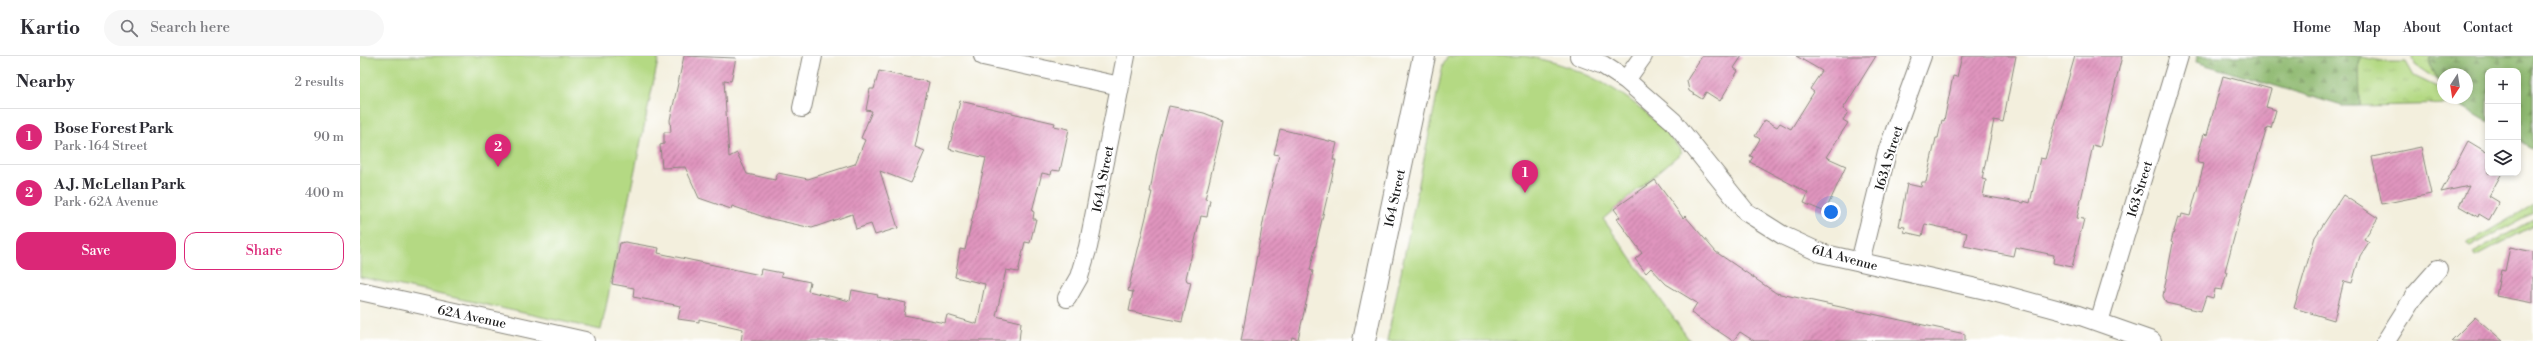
<!DOCTYPE html>
<meta charset="utf-8">
<style>
body{margin:0;font-family:"Libre Bodoni",serif;background:#f7f7f7;color:#2b2b33}
.controls{position:absolute;right:12px;top:12px;display:grid;overflow:hidden;border-radius:8px;box-shadow:0 2px 6px #0003}
.controls button{width:36px;height:36px;display:grid;place-items:center;padding:0;border:0;border-bottom:1px solid #e1e1e2;background:#fff;color:#2b2b33;font:20px sans-serif}
.compass{position:absolute;left:2077px;top:12px;width:36px;height:36px;border-radius:50%;background:#fff;box-shadow:0 2px 6px #0003;rotate:192deg}
.you{position:absolute;left:1471px;top:156px;width:14px;height:14px;margin:-10px;border:3px solid #fff;border-radius:50%;background:#1a73e8;box-shadow:0 0 0 6px #1a73e833}
.badge{display:grid;place-items:center;width:26px;height:26px;border-radius:50%;background:#db2777;color:#fff;font-size:13px;font-weight:700}
.pin{position:absolute;translate:-50% -33px;filter:drop-shadow(0 1px 2px #0008)}
.pin::after{content:'';position:absolute;top:21px;width:14px;height:12px;background:inherit;clip-path:polygon(0 0,100% 0,50% 100%)}
.list{margin:0;padding:0;list-style:none}
h2{display:flex;justify-content:space-between;align-items:center;height:52px;margin:0;padding:0 16px;font-size:17px}
h2 small{font-size:13px;font-weight:400;color:#7c7c81}
.list li{display:grid;grid-template-columns:26px 1fr auto;gap:12px;align-items:center;box-sizing:border-box;height:56px;padding:0 16px;border-top:1px solid #e1e1e2}
.list b{display:block;font-size:15px;white-space:nowrap}
.list p{margin:0;font-size:13px;white-space:nowrap;color:#7c7c81}
.list em{font-size:13px;font-style:normal;color:#7c7c81}
.actions{display:flex;gap:8px;padding:12px 16px}
.actions a{flex:1;padding:9px 0;border:1px solid #db2777;border-radius:12px;text-align:center;font-size:14px;color:#db2777}
.actions .main{background:#db2777;color:#fff}
.icon{flex:none;width:22px;height:22px;fill:none;stroke:currentColor;stroke-width:2;stroke-linecap:round;stroke-linejoin:round}
.map{position:relative;flex:none;width:2173px;height:285px;overflow:hidden}
header{display:flex;align-items:center;gap:24px;box-sizing:border-box;height:56px;padding:0 20px;background:#fff;border-bottom:1px solid #e1e1e2}
header strong{font-size:19px}
nav{display:flex;gap:22px;margin-inline-start:auto;font-size:14px}
.search{width:280px;height:36px;background:#f7f7f7;display:flex;align-items:center;gap:10px;box-sizing:border-box;padding:0 14px;border-radius:22px;color:#7c7c81;font-size:15px}
main{display:flex}
aside{flex:1;background:#fff}
.map>svg:first-child{display:block}
</style>
<header>
<strong>Kartio</strong>
<div class="search"><svg class="icon" aria-label="search" viewBox="0 0 24 24"><circle cx="10" cy="10" r="6"/><path d="M15 15l6 6"/></svg>Search here</div>
<nav><a>Home</a><a>Map</a><a>About</a><a>Contact</a></nav>
</header>
<main>
<aside>
<h2>Nearby<small>2 results</small></h2>
<ul class="list">
<li><span class="badge">1</span><div><b>Bose Forest Park</b><p>Park · 164 Street</p></div><em>90 m</em></li>
<li><span class="badge">2</span><div><b>A.J. McLellan Park</b><p>Park · 62A Avenue</p></div><em>400 m</em></li>
</ul>
<div class="actions"><a class="main">Save</a><a>Share</a></div>
</aside>
<div class="map">
<svg width="2173" height="285" viewBox="0 0 2173 285">
<defs>
<pattern id="grass-tufts" width="24" height="20" patternUnits="userSpaceOnUse"><rect width="24" height="20" fill="#b4d983"/><path d="M3 7l-1-3M5 7V3M7 7l1-3M15 17l-1-3M17 17v-4M19 17l1-3" fill="none" stroke="#9aba71"/></pattern>
<pattern id="forest-firs" width="22" height="20" patternUnits="userSpaceOnUse"><rect width="22" height="20" fill="#8fb971"/><path d="M5 1l3.5 6h-7zM16 11l3.5 6h-7z" fill="#7b9e61"/></pattern>
<pattern id="building-hatch" width="6" height="6" patternUnits="userSpaceOnUse"><rect width="6" height="6" fill="#e094be"/><path d="M-1 1l2-2M0 6l6-6M5 7l2-2" fill="none" stroke="#b5789a"/></pattern>
</defs>
<rect width="100%" height="100%" fill="#fff"/>
<filter id="ink" filterUnits="userSpaceOnUse"><feTurbulence type="fractalNoise" baseFrequency=".025" numOctaves="2"/><feDisplacementMap in="SourceGraphic" scale="8" xChannelSelector="R" yChannelSelector="G"/><feConvolveMatrix kernelMatrix="1 2 1 2 8 2 1 2 1" color-interpolation-filters="sRGB"/></filter>
<filter id="wash" filterUnits="userSpaceOnUse"><feTurbulence type="fractalNoise" baseFrequency=".012" numOctaves="4" result="noise"/><feDisplacementMap in="SourceGraphic" scale="16" xChannelSelector="R" yChannelSelector="G"/><feGaussianBlur stdDeviation="0.9" result="paint"/><feColorMatrix in="noise" values="0 0 0 0 0 0 0 0 0 0 0 0 0 0 0 0 0 1.4 0 .05"/><feComposite in="paint" operator="in"/></filter>
<g filter="url(#wash)">
<rect width="100%" height="100%" fill="#f3efdd"/>
<path fill="url(#grass-tufts)" stroke="#687a50" d="M 2052,0 L 2070,0 L 2069,8 L 2077,24 L 2055,9 Z
M 2002,1 L 2027,6 L 2046,6 L 2054,20 L 2081,33 L 2083,42 L 2088,42 L 2098,48 L 2000,50 L 1999,6 Z
M 2173,149 L 2173,157 L 2110,191 L 2106,188 Z
M 2173,164 L 2173,170 L 2115,201 L 2113,197 Z"/>
<path fill="url(#forest-firs)" stroke="#566a46" d="M 1837,0 L 2002,0 L 1999,6 L 2000,50 L 1982,50 L 1836,6 Z
M 2070,0 L 2173,0 L 2173,93 L 2158,84 L 2158,15 L 2128,15 L 2128,66 L 2088,42 L 2107,42 L 2107,18 L 2083,18 L 2083,36 L 2069,8 Z"/>
<path fill="#b4d983" stroke="#687a50" d="M 0,0 L 299,0 L 241,274 L 0,221 Z
M 1088,0 C 1112,0 1140,0 1164,0 C 1227,10 1285,45 1322,96 L 1243,163 L 1330,285 L 1027,285 L 1083,9 Z"/>
<g id="blocks">
<path fill="url(#building-hatch)" d="M 324,0 L 376,2 L 371,25 L 364,24 L 369,101 L 377,97 L 387,118 L 415,124 L 418,117 L 448,123 L 495,108 L 505,84 L 501,82 L 512,55 L 506,54 L 510,33 L 514,33 L 519,15 L 569,26 L 555,91 L 565,95 L 551,127 L 520,115 L 538,172 L 515,179 L 511,168 L 496,173 L 492,158 L 452,172 L 407,162 L 372,150 L 371,153 L 339,142 L 325,111 L 302,112 L 300,89 L 304,88 L 304,76 L 311,76 L 310,64 Z
M 1342,0 L 1382,0 L 1374,12 L 1378,15 L 1360,45 L 1346,36 L 1342,43 L 1329,35 L 1327,24 Z
M 1436,0 L 1516,0 L 1483,53 L 1488,56 L 1483,64 L 1488,67 L 1466,101 L 1486,110 L 1465,156 L 1444,147 L 1448,137 L 1390,106 L 1393,101 L 1390,100 L 1400,83 L 1395,80 L 1405,64 L 1417,71 L 1420,67 L 1431,73 L 1454,36 L 1450,33 L 1462,15 Z
M 1602,0 L 1656,0 L 1643,66 L 1634,64 L 1622,123 L 1626,124 L 1623,140 L 1664,147 L 1664,145 L 1670,147 L 1680,102 L 1685,103 L 1715,0 L 1762,0 L 1740,91 L 1733,89 L 1717,162 L 1724,163 L 1712,211 L 1693,207 L 1694,199 L 1655,191 L 1653,200 L 1604,190 L 1607,177 L 1565,168 L 1562,180 L 1544,176 L 1545,171 L 1539,170 L 1547,128 L 1561,131 L 1562,126 L 1566,126 L 1576,82 L 1578,82 L 1582,64 L 1584,65 L 1593,20 L 1597,21 Z
M 1863,20 L 1911,33 L 1906,51 L 1916,54 L 1911,72 L 1907,71 L 1882,152 L 1865,215 L 1867,216 L 1862,234 L 1855,233 L 1853,242 L 1846,240 L 1841,255 L 1806,247 L 1803,240 L 1813,187 L 1811,186 L 1818,161 L 1821,162 L 1822,158 L 1830,160 L 1844,108 L 1838,107 L 1837,103 L 1844,78 L 1847,79 Z
M 600,45 L 695,67 L 694,70 L 709,73 L 700,115 L 692,114 L 691,119 L 682,117 L 672,155 L 674,156 L 673,163 L 676,163 L 670,187 L 665,186 L 658,216 L 646,214 L 636,260 L 661,266 L 659,285 L 381,285 L 383,273 L 339,263 L 339,266 L 318,263 L 321,250 L 273,241 L 274,232 L 252,228 L 260,187 L 265,186 L 299,192 L 298,197 L 400,219 L 401,213 L 422,217 L 421,220 L 450,226 L 448,235 L 490,245 L 492,234 L 518,239 L 517,241 L 546,247 L 544,259 L 585,267 L 587,259 L 617,268 L 625,228 L 595,221 L 600,193 L 605,194 L 626,102 L 589,93 Z
M 809,50 L 844,57 L 864,65 L 845,143 L 850,144 L 847,161 L 841,160 L 826,222 L 827,225 L 831,226 L 822,266 L 769,255 L 773,236 L 768,235 L 792,136 L 790,136 L 797,95 Z
M 920,73 L 977,87 L 973,104 L 976,104 L 950,214 L 953,215 L 938,283 L 932,281 L 931,285 L 881,285 L 905,156 L 919,99 L 914,98 Z
M 2108,85 L 2128,97 L 2128,117 L 2142,117 L 2129,140 L 2139,146 L 2129,164 L 2119,158 L 2118,161 L 2099,150 L 2109,130 L 2081,136 Z
M 2061,91 L 2071,138 L 2022,148 L 2012,101 Z
M 1295,124 L 1323,162 L 1325,160 L 1356,196 L 1416,237 L 1605,278 L 1605,285 L 1394,285 L 1380,276 L 1373,285 L 1331,257 L 1337,247 L 1306,228 L 1291,212 L 1286,217 L 1275,203 L 1282,197 L 1257,163 L 1260,161 L 1254,153 Z
M 1983,139 L 2018,162 L 2004,183 L 2009,186 L 2000,200 L 1992,227 L 1984,225 L 1974,264 L 1934,252 L 1955,181 Z
M 2150,191 L 2173,196 L 2173,247 L 2136,240 L 2141,214 L 2145,215 Z
M 2115,261 L 2143,285 L 2091,285 Z"/>
</g>
</g>
<g filter="url(#ink)">
<use href="#blocks" fill-opacity="0" stroke="#88867c" stroke-width="1"/>
<g fill="none" stroke-linecap="round" stroke-linejoin="round">
<defs>
<path id="minor" d="M 623,0 L 760,30
M 1219,0 L 1243,9 L 1266,24 L 1313,65 L 1386,156 L 1424,180 L 1461,197 L 1630,235 L 1718,259 L 1792,285
M 1266,24 L 1283,0
M 442,52 L 453,0
M 1500,206 L 1527,96 L 1562,0
M 0,235 L 225,285
M 707,242 L 719,221 L 728,191 L 766,0
M 1739,266 L 1819,0
M 2026,285 L 2055,239 L 2078,213"/>
<path id="tertiary" d="M 1004,285 L 1064,0"/>
</defs>
<use href="#minor" stroke="#88867c" stroke-width="20"/>
<use href="#tertiary" stroke="#88867c" stroke-width="24"/>
<use href="#minor" stroke="#fff" stroke-width="18"/>
<use href="#tertiary" stroke="#fff" stroke-width="22"/>
</g>
</g>
<g text-anchor="middle" stroke-width="4" stroke-linejoin="round" paint-order="stroke">
<g font-size="13" fill="#1c1c1c" stroke="#fff">
<text transform="translate(1528 102) rotate(-73)" y="5">163A Street</text>
<text transform="translate(742 123) rotate(-79)" y="5">164A Street</text>
<text transform="translate(1779 133) rotate(-73)" y="5">163 Street</text>
<text transform="translate(1034 142) rotate(-78)" y="5">164 Street</text>
<text transform="translate(1485 201) rotate(15)" y="5">61A Avenue</text>
<text transform="translate(112 260) rotate(12)" y="5">62A Avenue</text>
</g>
</g>
</svg>
<div class="controls">
<button>+</button>
<button>−</button>
<button><svg class="icon" aria-label="layers" viewBox="0 0 24 24"><path d="M12 4l9 5-9 5-9-5zM3 14l9 5 9-5"/></svg></button>
</div>
<svg class="compass" viewBox="-18 -18 36 36"><path d="M0-13l5 13h-10z" fill="#e53935"/><path d="M0 13l5-13h-10z" fill="#7c7c81"/></svg>
<div class="you"></div>
<div class="pin badge" style="left:1165px;top:137px">1</div>
<div class="pin badge" style="left:138px;top:111px">2</div>
</div>
</main>
